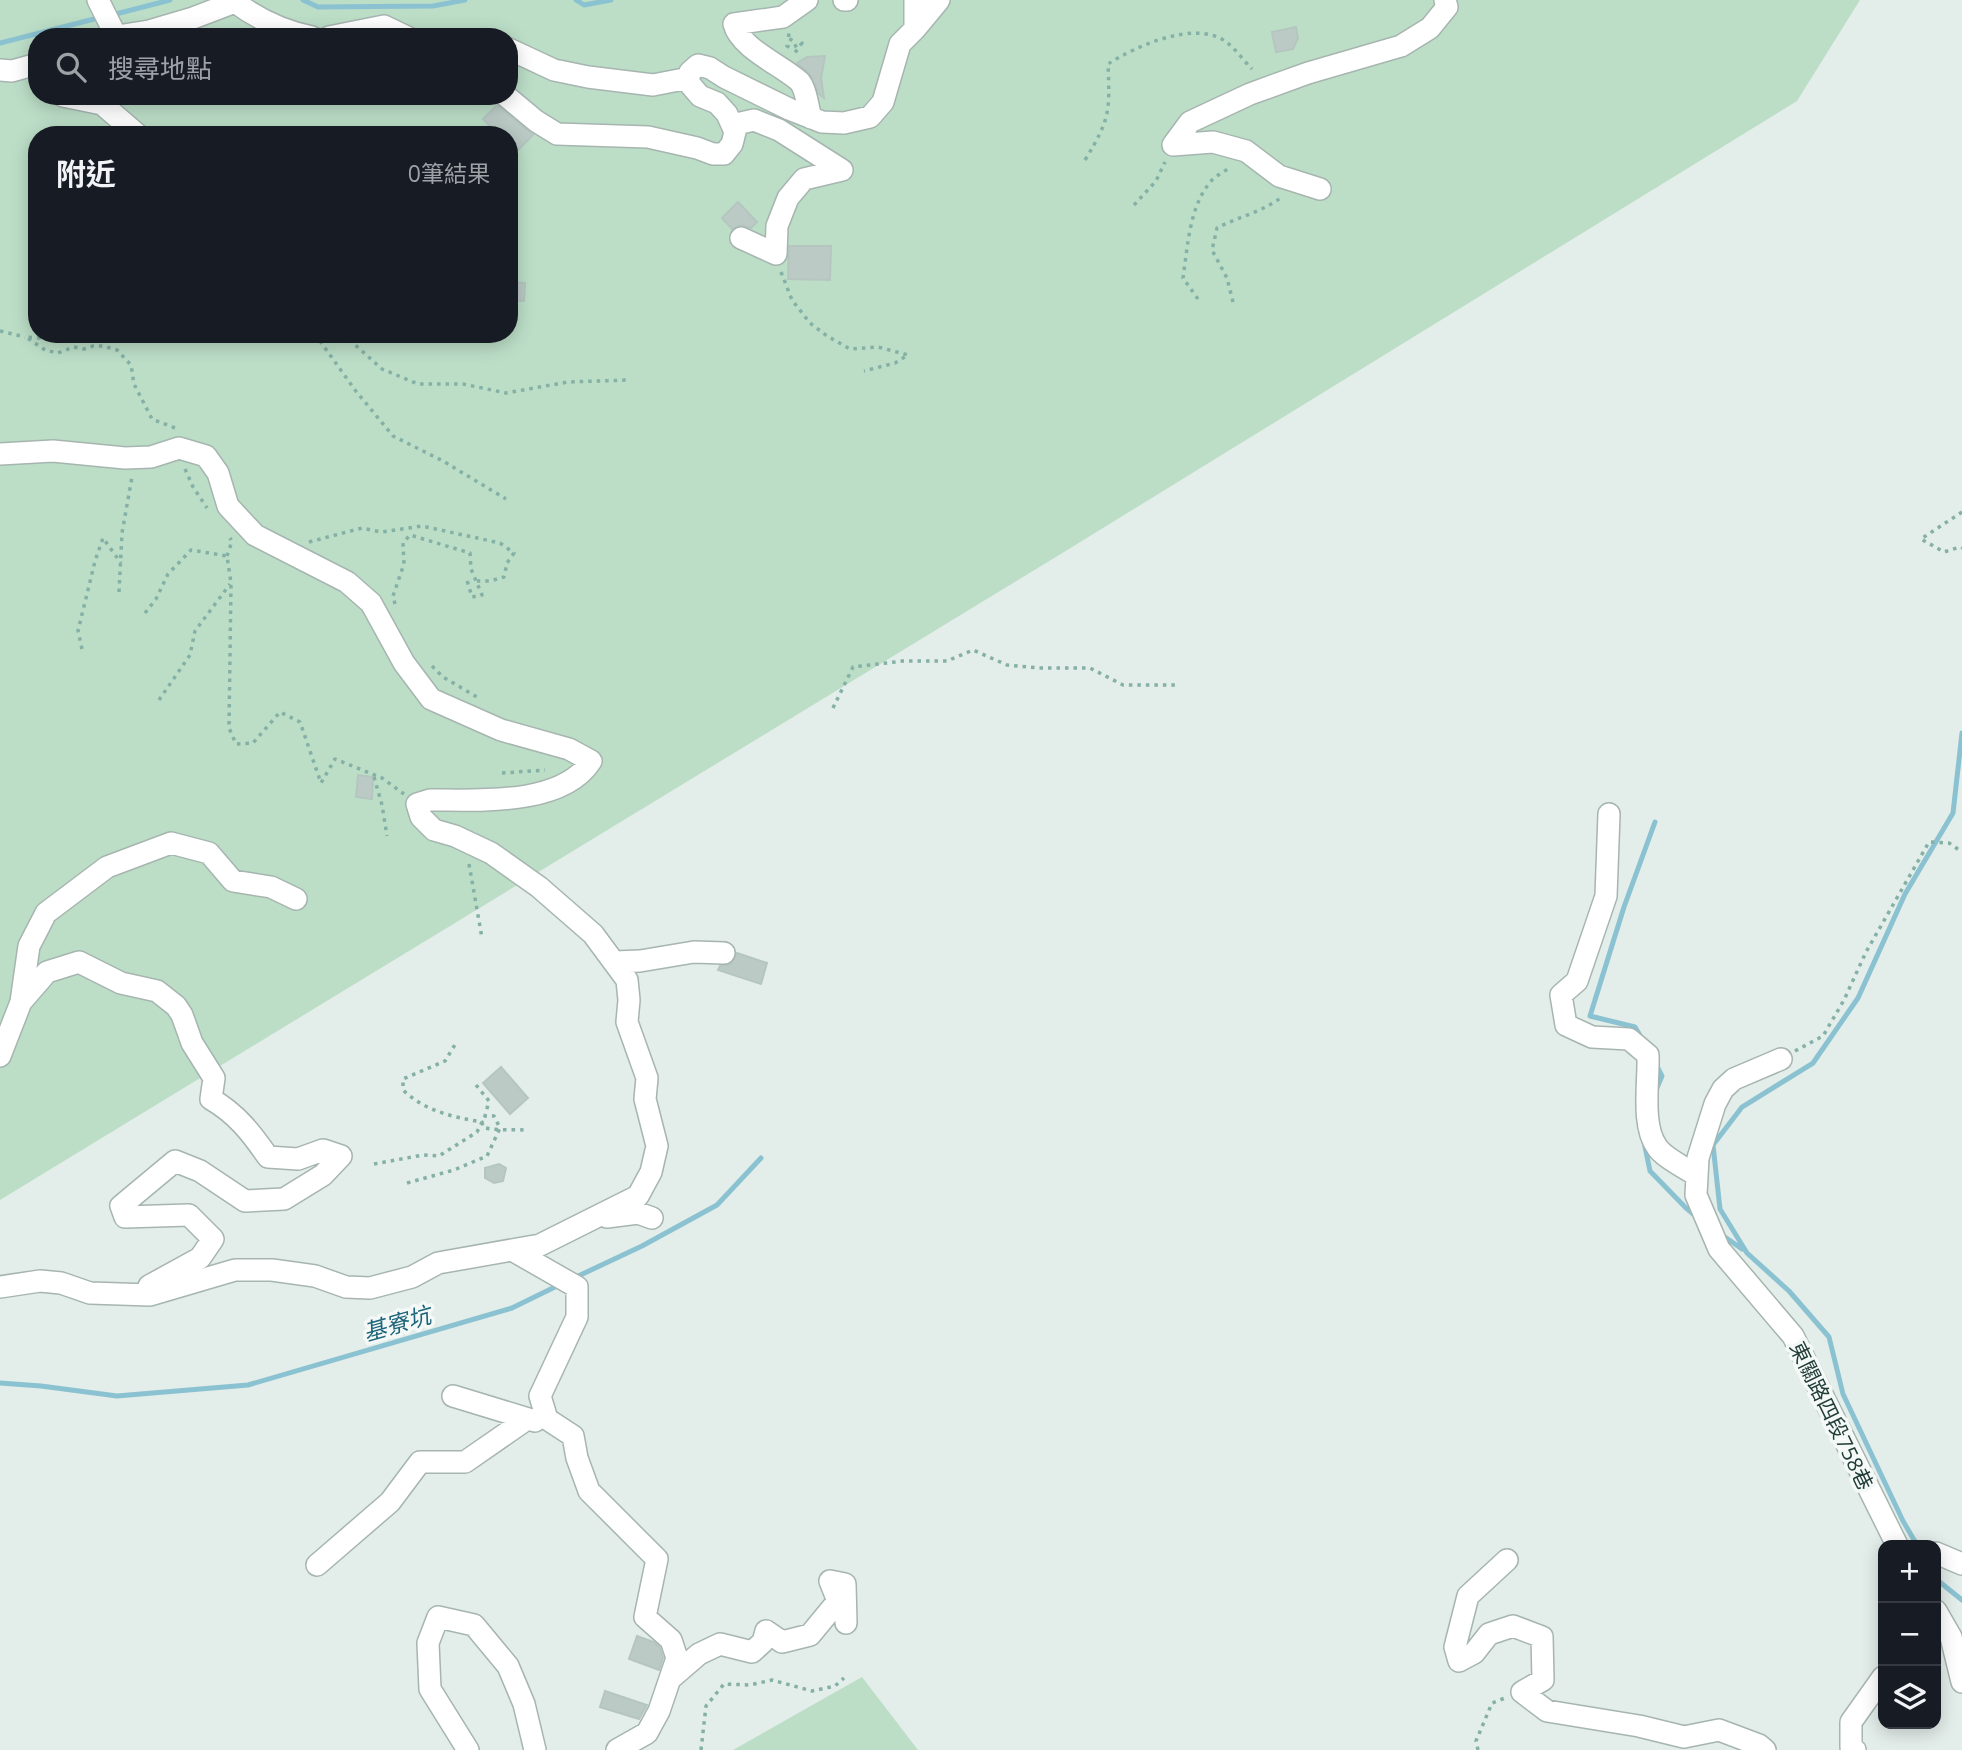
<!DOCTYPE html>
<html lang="zh-TW">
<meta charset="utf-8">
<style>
body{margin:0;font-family:"Open Sans","Noto Sans TC",sans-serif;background:#20242c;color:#f1f3f6}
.controls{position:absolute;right:21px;bottom:21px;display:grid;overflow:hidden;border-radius:14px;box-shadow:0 4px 18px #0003}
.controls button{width:63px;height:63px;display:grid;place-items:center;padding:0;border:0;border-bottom:2px solid #363941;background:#171b24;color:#f1f3f6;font:35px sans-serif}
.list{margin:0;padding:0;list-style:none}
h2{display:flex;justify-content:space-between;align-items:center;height:91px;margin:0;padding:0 28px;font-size:30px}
h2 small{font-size:23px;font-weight:400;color:#9ea1a6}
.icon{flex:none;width:38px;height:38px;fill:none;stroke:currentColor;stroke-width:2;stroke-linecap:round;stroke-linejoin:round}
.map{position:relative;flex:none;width:1962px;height:1750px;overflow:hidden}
.search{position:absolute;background:#171b24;box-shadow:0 4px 18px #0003;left:28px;top:28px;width:490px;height:77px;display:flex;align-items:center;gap:18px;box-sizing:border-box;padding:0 24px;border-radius:28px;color:#9ea1a6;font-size:26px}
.panel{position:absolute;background:#171b24;box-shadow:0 4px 18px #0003;left:28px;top:126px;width:490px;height:217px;border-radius:28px}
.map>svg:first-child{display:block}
</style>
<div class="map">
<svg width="1962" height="1750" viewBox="0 0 1962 1750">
<rect width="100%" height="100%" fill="#e3ede9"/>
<path fill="#bcdec7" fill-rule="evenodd" d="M 0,0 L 1860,0 L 1797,101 L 1064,552 L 0,1200 ZM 37,37 L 509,37 L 509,96 L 37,96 ZM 37,135 L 509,135 L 509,334 L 37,334 Z
M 862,1677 L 918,1750 L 733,1750 Z"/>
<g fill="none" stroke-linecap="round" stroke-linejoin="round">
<path stroke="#8bc2d1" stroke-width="5" d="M 303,0 L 318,7 L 433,6 L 465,0
M 576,0 L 584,5 L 611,0
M 112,15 L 170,0
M 0,43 L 102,17
M 1641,1037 L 1635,1027 L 1590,1016 L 1624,907 L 1655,822
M 1656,1064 L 1662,1076 L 1656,1090
M 1644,1142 L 1650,1171 L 1686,1208 L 1697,1217
M 1722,1235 L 1742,1249
M 574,1278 L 642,1246 L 717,1205 L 761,1158
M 0,1383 L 41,1386 L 117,1396 L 248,1385 L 512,1308 L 559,1285
M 1917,1545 L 1903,1521 L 1843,1394 L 1829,1337 L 1789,1291 L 1747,1253 L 1720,1209 L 1713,1145 L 1742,1107 L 1813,1063 L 1858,998 L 1905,894 L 1953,813 L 1962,733
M 1936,1579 L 1962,1600"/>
</g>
<path fill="#bbcac5" stroke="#b5c6c0" stroke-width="2" d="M 1296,27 L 1298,38 L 1293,49 L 1276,52 L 1272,32 Z
M 825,56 L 821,78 L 824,98 L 819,94 L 809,73 L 797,63 L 807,57 Z
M 497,105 L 533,135 L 509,159 L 509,135 L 498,135 L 483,119 Z
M 738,202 L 757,222 L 751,228 L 740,225 L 732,229 L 722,218 Z
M 789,246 L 831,246 L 830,280 L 788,279 Z
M 509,282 L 525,283 L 524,301 L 509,300 Z
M 358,775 L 373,777 L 372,799 L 356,797 Z
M 737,953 L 767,963 L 761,984 L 718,970 L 720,966 L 731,964 Z
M 501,1067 L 528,1098 L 510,1114 L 483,1083 Z
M 499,1164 L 506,1168 L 503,1181 L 494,1183 L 485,1178 L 485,1168 Z
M 637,1636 L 654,1642 L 660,1648 L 663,1658 L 659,1670 L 629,1659 Z
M 605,1691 L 647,1705 L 639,1719 L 600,1707 Z"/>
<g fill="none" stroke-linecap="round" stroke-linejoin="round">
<defs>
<path id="minor" d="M 98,0 L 116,36
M 807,0 L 783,17 L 734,24 C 740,48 781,65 799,81 C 806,88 808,108 811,118
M 844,0 L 847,0
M 235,2 C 259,20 282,31 312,37
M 915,29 L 939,0
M 111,37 L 149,31 L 193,18 L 235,2
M 329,37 L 384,26 L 407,37
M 509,49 L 554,70 L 588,77 L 653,85 L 689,78
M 0,70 L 12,71 L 37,64
M 63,96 L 102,104 L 138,135
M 506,96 L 536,121 L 557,134 L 648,137 L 697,148 L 713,154 L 724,154 L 732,144 L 735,132 L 727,114 L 717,103 L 700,96 L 688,82 L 690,72 L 698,65 L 710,68 L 724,77 L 789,109 L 822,122 L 844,123 L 870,117 L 883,102 L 900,44 L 915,29 L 915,0
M 732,125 L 754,120 L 779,130 L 842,170 L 804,179 L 788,198 L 777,226 L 776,254 L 741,238
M 1320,189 L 1279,176 L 1246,151 L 1213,142 L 1173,145 L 1190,122 L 1250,94 L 1308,73 L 1401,46 L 1430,28 L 1447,7 L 1445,0
M 0,454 L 53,451 L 125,458 L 151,457 L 179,448 L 206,456 L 218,473 L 228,506 L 255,535 L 347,582 L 371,603 L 404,663 L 431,699 L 501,730 L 569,749 L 591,761 C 562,806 478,800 430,800 L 417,804 L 421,817 L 434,830 L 455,836 L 491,853 L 539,887 L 593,934 L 627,980 L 629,1000 L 627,1022 L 647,1078 L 645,1099 L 657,1146 L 651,1172 L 638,1196 L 540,1245 L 438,1263 L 412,1277 L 370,1288 L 346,1287 L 315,1276 L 272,1270 L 235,1270 L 150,1295 L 90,1293 L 61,1283 L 40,1281 L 0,1287
M 1609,814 L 1606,896 L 1577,981 L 1561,995 L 1566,1025 L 1592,1037 L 1629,1039 L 1648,1055 C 1649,1082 1641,1125 1657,1147 C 1663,1157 1687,1169 1697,1176
M 615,962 L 640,961 L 694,952 L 724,953
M 0,1056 L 21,1002
M 1781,1059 L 1734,1079 L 1723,1089 L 1715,1104 L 1698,1158 L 1696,1195 L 1719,1249 L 1793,1336 L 1897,1545
M 607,1217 L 638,1213 L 652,1218
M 512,1250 L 577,1287 L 577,1317 L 540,1396 L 547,1419 L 573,1436 L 577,1458 L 589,1491 L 657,1559 L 645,1617 L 671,1640 L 677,1658 L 659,1711 L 647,1733 L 617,1750
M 149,1286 L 200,1258 L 213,1239 L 189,1215 L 125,1217 L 121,1206 L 175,1161 L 200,1171 L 245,1201 L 284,1199 L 323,1175 L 341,1156 L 323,1150 L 298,1159 L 268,1157 C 252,1134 237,1114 211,1099 L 214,1078 L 192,1043 L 182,1015 L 176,1006 L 157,991 L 121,983 L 79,962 L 47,972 L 21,1002 L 29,946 L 46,913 L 107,867 L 171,843 L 209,853 L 233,881 L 271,887 L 296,899
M 453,1396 L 535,1421
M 1936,1553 L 1962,1564
M 1507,1560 L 1468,1596 L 1455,1647 L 1459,1661 L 1474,1653 L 1489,1634 L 1513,1626 L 1542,1637 L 1543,1680 L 1522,1692 L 1547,1711 L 1639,1726 L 1684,1737 L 1719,1730 L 1759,1745 L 1765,1750
M 317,1565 L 390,1502 L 420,1462 L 465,1462 L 527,1419
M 1936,1611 L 1951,1637 L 1962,1682
M 670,1679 L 699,1654 L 720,1644 L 752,1652 L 763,1642 L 766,1631 L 782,1642 L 810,1635 L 838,1601 L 830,1581 L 845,1584 L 846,1623
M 468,1750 L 430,1689 L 428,1643 L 438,1617 L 474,1625 L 508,1666 L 524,1704 L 535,1750
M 1855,1750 L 1851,1747 L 1851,1722 L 1883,1677"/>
</defs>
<use href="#minor" stroke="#a6b5b0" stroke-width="24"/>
<path stroke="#84b0a5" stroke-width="3.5" stroke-dasharray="3.5 5" stroke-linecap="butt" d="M 787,35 L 793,36 L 787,46 L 791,48 L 802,43 L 794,54
M 1085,160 C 1110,119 1110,112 1108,64 C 1136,46 1194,20 1225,41 C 1235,48 1243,60 1252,69
M 1134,205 L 1156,181 L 1165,162
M 781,272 L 792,300 L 810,323 L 827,336 L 850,349 L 878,347 L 908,355 L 895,363 L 864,371
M 1198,299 L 1183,278 C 1188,245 1189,206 1212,180 C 1217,175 1225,171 1231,167
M 1233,302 L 1227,278 L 1212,250 L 1217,228 C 1238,217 1262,212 1282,197
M 0,331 L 25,337
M 48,334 L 40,338 L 26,337 L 45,350 L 58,353 L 74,347 L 84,349 L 93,346 L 103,346 L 117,350 L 131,365 L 134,384 L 152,419 L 175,428
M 315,334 L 355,390 L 393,436 L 443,461 L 506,499
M 343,334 L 382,369 L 418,384 L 463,384 L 506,393 L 568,382 L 629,380
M 185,469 L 193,487 L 207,508
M 1962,512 L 1921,539 L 1944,552 L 1960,547 L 1962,548
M 309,542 L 362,528 L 381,532 L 422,526 L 500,543 L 514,553 L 507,563 L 504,577 L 490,581 L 477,581
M 227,556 L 232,541 L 230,538
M 119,592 L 122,533 L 132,477
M 395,604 L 393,596 L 404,564 L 403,543 L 410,535 L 470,553 L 471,569 L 482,595 L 472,597 L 466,577
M 145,613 L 156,599 L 168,574 L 191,550 L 227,556 L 231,583 L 229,728 L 236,744 L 253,743 L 280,712 L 300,722 L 321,783 L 335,759 L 382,778 L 404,794
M 82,649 L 78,631 L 95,561 L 103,538 L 121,563
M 432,666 L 443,677 L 477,697
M 159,700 L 190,655 L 195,631 L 230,584
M 833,708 L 853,667 L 903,661 L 947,661 L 973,650 L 1007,665 L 1039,668 L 1090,668 L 1123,685 L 1175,685
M 502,773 L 545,770
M 374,777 L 382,805 L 387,836
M 469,864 L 482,938
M 1795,1051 L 1823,1036 L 1844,1000 L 1866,952 L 1929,842 L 1949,843 L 1962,852
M 476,1085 L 489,1101 L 485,1116
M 374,1164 L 423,1155 L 439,1156 L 477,1132 L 482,1122 C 452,1117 425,1111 403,1090 L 403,1079 L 445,1061 L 456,1043
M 407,1183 L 454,1170 L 487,1156 L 500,1128 L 494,1116 L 485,1116 L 482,1122 L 483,1127 C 492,1131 511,1129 524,1130
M 701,1750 L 706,1706 L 724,1684 L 750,1685 L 772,1680 L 812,1691 L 835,1686 L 844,1678
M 1478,1750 L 1476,1741 L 1492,1703 L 1505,1698"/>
<use href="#minor" stroke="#fff" stroke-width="21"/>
</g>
<g text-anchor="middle" stroke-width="7" stroke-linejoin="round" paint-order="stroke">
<g font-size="21" fill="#233e38" stroke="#f4f9f7">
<text transform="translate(1831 1416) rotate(64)" y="7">東關路四段758巷</text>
</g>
<g font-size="23" font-style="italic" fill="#1d647a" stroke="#f4f9f7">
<text transform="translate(397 1324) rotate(-16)" y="8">基寮坑</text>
</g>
</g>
</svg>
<div class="controls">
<button>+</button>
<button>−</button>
<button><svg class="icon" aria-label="layers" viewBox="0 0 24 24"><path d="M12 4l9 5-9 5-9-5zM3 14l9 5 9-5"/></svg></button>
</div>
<div class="search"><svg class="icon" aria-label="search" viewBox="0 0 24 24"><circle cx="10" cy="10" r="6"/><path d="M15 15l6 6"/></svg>搜尋地點</div>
<section class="panel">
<h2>附近<small>0筆結果</small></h2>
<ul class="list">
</ul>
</section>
</div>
